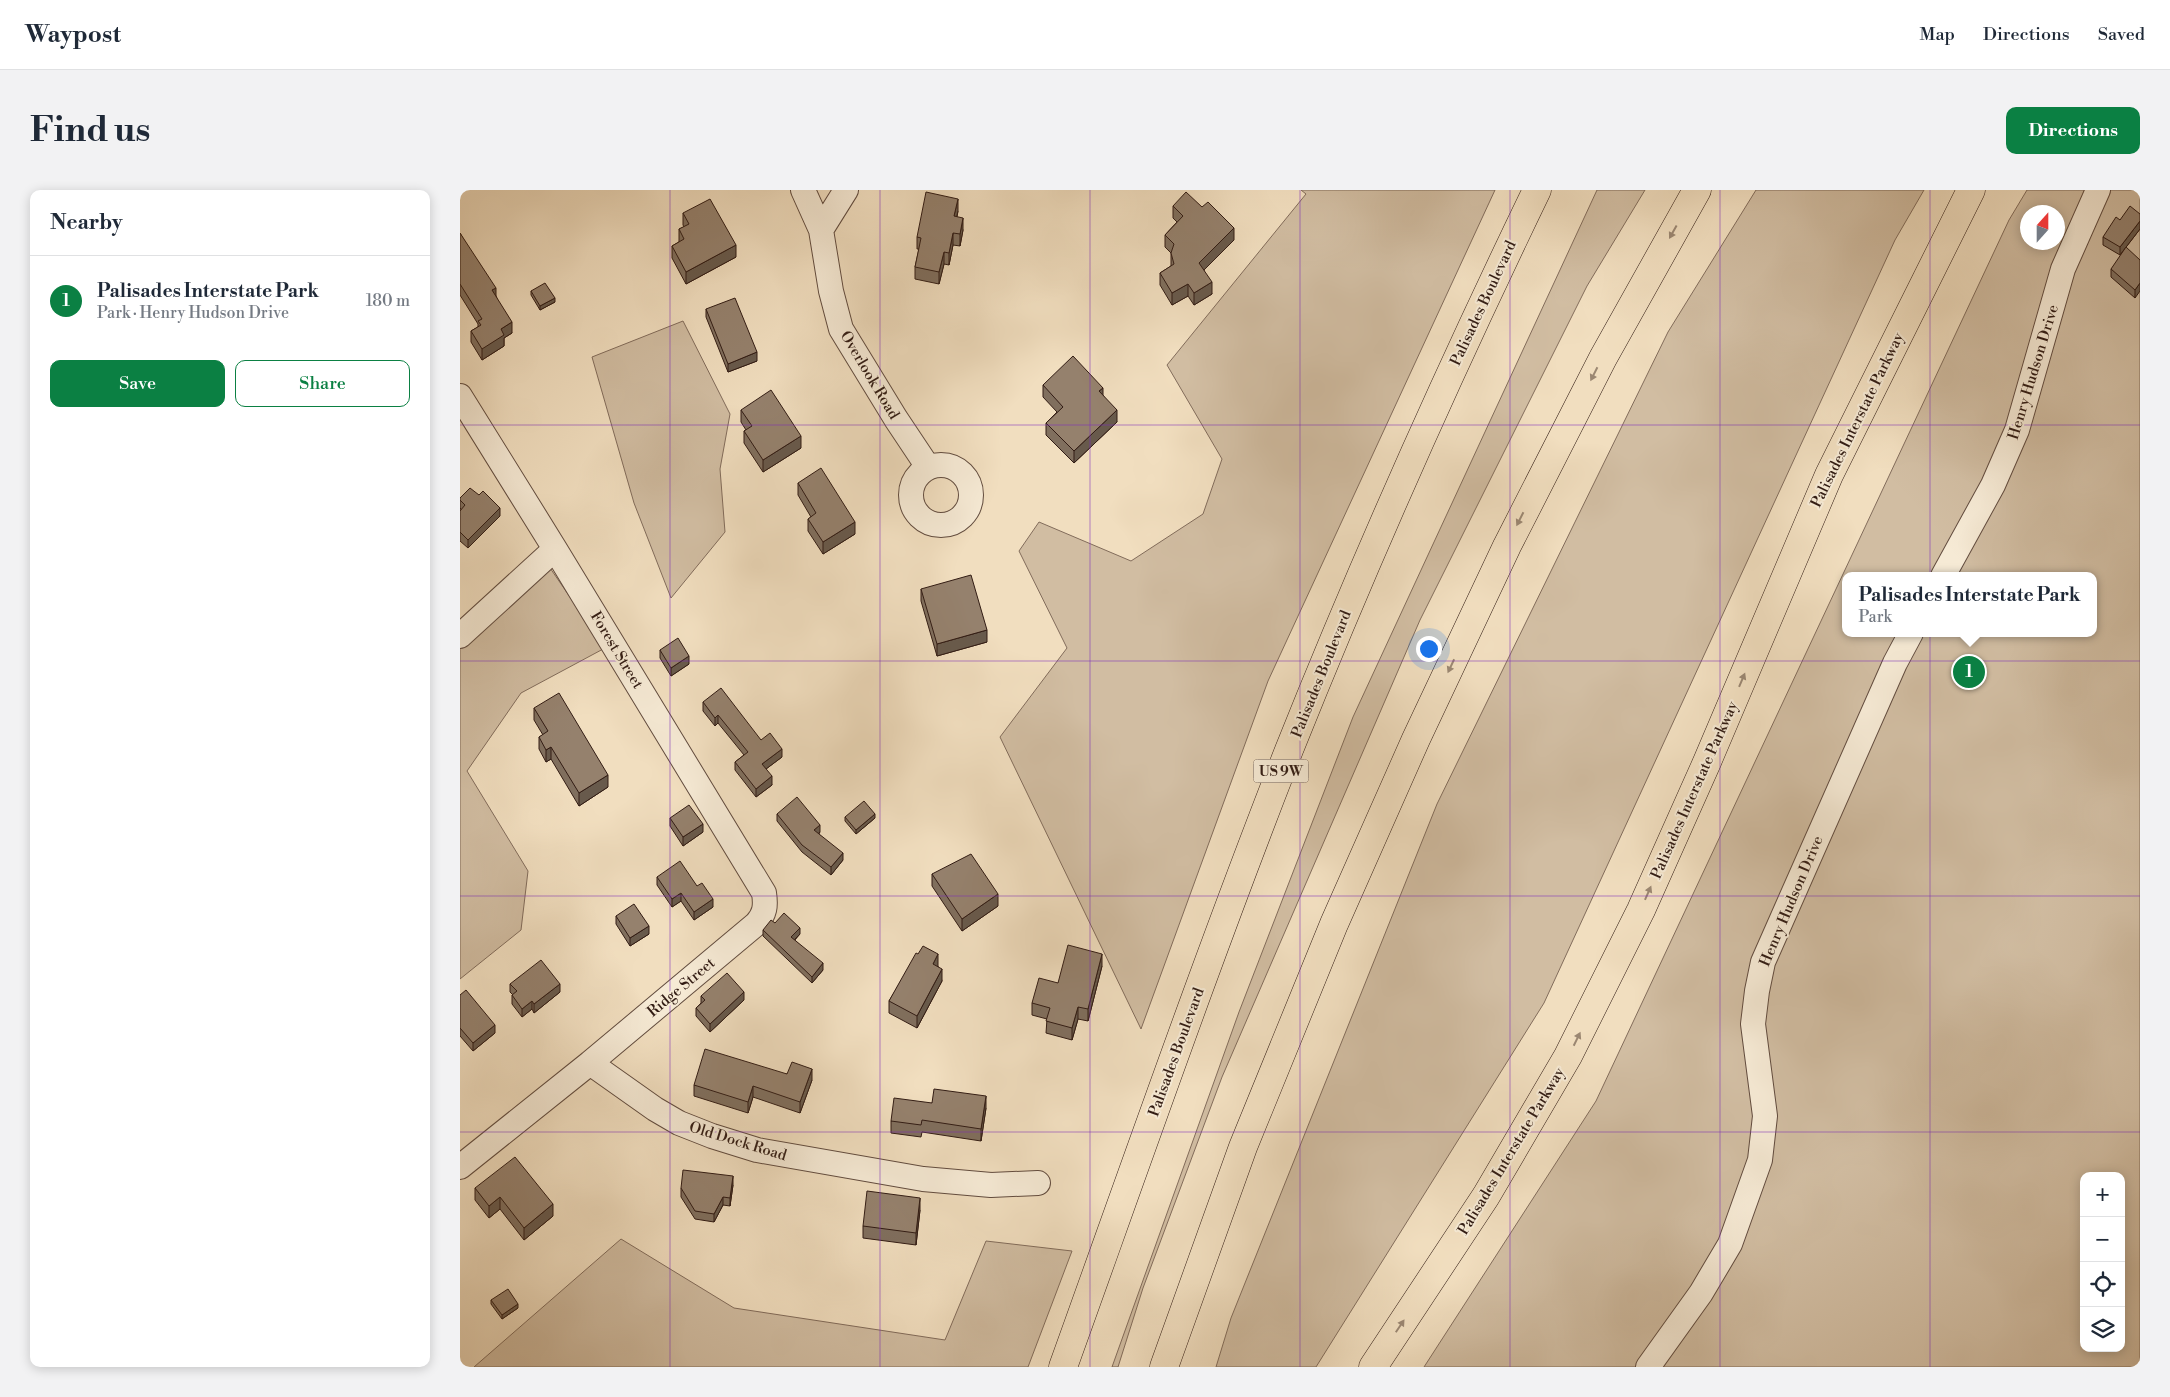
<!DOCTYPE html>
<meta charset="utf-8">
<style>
body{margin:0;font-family:"Libre Bodoni",serif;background:#f2f2f3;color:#1f2937}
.controls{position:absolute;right:15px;bottom:15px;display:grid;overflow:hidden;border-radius:10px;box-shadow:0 2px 12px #0003}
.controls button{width:45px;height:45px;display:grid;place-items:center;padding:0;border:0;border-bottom:1px solid #e0e1e3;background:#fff;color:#1f2937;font:25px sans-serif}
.compass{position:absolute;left:1560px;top:15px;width:45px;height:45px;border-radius:50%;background:#fff;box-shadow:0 2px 12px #0003;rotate:21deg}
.you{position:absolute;left:968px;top:458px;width:18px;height:18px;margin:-12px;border:4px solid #fff;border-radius:50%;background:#1a73e8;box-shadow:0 0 0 8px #1a73e833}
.badge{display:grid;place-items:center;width:32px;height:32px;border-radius:50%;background:#0b8043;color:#fff;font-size:16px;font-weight:700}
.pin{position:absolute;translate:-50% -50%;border:2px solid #fff;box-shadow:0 1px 5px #0006}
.popup{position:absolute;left:1382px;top:382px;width:255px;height:65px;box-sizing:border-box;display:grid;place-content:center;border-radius:10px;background:#fff;filter:drop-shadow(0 1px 4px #0005);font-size:16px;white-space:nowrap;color:#747a83}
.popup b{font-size:19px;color:#1f2937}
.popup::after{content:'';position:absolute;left:50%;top:100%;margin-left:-10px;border:10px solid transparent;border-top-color:#fff}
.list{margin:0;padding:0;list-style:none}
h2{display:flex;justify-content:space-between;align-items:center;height:65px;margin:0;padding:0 20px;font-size:21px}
h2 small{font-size:16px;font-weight:400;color:#747a83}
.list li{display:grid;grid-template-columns:32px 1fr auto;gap:15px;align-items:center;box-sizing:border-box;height:90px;padding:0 20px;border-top:1px solid #e0e1e3}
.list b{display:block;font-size:19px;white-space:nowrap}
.list p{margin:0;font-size:16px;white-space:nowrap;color:#747a83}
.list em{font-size:16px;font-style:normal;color:#747a83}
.actions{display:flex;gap:10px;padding:15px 20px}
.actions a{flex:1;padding:11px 0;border:1px solid #0b8043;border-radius:10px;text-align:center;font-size:18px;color:#0b8043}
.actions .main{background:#0b8043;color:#fff}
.icon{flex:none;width:28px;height:28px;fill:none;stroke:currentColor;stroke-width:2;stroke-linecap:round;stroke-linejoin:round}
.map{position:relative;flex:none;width:1680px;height:1177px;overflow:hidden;border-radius:10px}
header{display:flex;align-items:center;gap:30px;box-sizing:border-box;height:70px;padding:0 25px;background:#fff;border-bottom:1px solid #e0e1e3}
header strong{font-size:24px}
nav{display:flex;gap:28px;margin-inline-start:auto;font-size:18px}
.intro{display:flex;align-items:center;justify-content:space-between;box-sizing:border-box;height:120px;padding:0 30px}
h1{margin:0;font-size:35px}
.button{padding:12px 22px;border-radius:10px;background:#0b8043;color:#fff;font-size:18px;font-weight:700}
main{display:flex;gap:30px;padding:0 30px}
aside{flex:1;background:#fff;border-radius:10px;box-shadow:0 2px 12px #0003}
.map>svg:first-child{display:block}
</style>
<header>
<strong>Waypost</strong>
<nav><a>Map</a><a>Directions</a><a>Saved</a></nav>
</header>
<div class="intro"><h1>Find us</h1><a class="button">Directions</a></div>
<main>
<aside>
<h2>Nearby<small></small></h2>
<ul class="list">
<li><span class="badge">1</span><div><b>Palisades Interstate Park</b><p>Park · Henry Hudson Drive</p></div><em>180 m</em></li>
</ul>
<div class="actions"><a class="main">Save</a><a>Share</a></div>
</aside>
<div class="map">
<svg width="1680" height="1177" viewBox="0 0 1680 1177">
<rect width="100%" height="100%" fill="#f1debf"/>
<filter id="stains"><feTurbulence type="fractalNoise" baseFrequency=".004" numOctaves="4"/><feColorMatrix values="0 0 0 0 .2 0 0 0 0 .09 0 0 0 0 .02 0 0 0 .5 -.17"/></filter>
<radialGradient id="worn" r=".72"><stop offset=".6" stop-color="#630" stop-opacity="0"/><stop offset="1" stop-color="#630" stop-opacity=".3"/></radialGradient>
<path fill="#d1bda2" stroke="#826c5b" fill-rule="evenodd" d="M 841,0 L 1035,0 L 808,491 L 681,839 L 540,547 L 607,458 L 559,361 L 579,332 L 671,371 L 743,324 L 762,269 L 707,175 L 846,4 Z
M 1137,0 L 1185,0 L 1127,96 L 960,430 L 762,887 L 683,1098 L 658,1177 L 652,1177 L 779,822 L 893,527 Z
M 1296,0 L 1464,0 L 1435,50 L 1084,813 L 856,1177 L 756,1177 L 771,1128 L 977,614 L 1208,142 Z
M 1567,0 L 1680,0 L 1680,1177 L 964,1177 L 1136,911 L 1549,30 ZM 1568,22 L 1598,22 L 1598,52 L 1568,52 ZM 1385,386 L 1633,386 L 1633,443 L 1385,443 ZM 1624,986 L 1661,986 L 1661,1158 L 1624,1158 Z
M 223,131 L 270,224 L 260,279 L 265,342 L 211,408 L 174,313 L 132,167 Z
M 88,375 L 145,458 L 61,503 L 7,581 L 68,681 L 61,740 L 0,789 L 0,451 Z
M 161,1049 L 274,1118 L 485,1150 L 526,1051 L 612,1061 L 568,1177 L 14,1177 Z"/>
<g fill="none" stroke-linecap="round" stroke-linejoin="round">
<defs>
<path id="minor" d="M 343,0 L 361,40 L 371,101 L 381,139 L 436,229 L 468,277
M 361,40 L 386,0
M 0,206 L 95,359 L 304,703 C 306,716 305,724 296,734 L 130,873 L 0,977
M451 305a30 30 0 1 1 60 0a30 30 0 1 1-60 0Z
M 1483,386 L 1533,295 L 1557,240 L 1603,79 L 1638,0
M 0,446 L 95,359
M 130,873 L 195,919 L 219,933 L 252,946 L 297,960 L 463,989 L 531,995 L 578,993
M 1188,1177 L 1241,1103 L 1270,1054 L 1300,970 L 1305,926 L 1293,834 L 1297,801 L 1303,772 L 1435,473 L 1451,443"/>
<path id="primary" d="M 603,1177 C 677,971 749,764 829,560 C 905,370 988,184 1077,0"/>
<path id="motorway" d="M 704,1177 L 783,957 L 874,734 L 956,549 L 1047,356 L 1143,168 L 1237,0
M 913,1177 L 1026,1006 L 1108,866 L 1181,720 L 1247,572 L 1369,285 L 1511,0"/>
</defs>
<use href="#minor" stroke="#624c3f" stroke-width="26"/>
<use href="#primary" stroke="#321c14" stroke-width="29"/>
<use href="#motorway" stroke="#321c14" stroke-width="29"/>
<use href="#minor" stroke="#f6ead5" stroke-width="24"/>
<use href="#primary" stroke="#f1debf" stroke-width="28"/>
<use href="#motorway" stroke="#f1debf" stroke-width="28"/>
</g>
<path fill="#806f5e" stroke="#321c14" d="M 713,16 L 774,50 L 744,80 L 752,104 L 734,115 L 728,106 L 712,115 L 700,95 L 700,83 L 711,76 L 711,63 L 705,57 L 705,45 L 717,32 L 713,28 Z
M 498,21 L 497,27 L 503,40 L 500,56 L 493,55 L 489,75 L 484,74 L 479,94 L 455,89 L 455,77 L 459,59 L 457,59 L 457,47 Z
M 223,23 L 276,67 L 226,94 L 212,68 L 212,56 L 219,52 L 219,39 L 224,37 L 223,35 Z
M 1680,24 L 1680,39 L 1660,65 L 1643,55 L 1643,47 L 1660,30 Z
M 0,43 L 36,106 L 52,143 L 44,148 L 44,156 L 22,170 L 11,152 L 11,141 L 18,137 L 18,134 L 0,105 Z
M 1680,70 L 1675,108 L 1651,87 L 1651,79 Z
M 71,101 L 95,112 L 80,120 L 71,105 Z
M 246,119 L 297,171 L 268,182 L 246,127 Z
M 583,195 L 643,205 L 657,232 L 614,273 L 586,245 L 586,233 L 597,222 L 583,207 Z
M 281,220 L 341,258 L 303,282 L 284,253 L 284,241 L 286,240 L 281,232 Z
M 338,293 L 395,344 L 363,364 L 348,341 L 348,329 L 351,327 L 338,305 Z
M 0,308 L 40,326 L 8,358 L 0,351 L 0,321 L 1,319 L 0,318 Z
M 461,399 L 527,452 L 477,466 L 461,411 Z
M 200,460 L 229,474 L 211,486 L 200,468 Z
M 243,512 L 301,550 L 322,567 L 306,579 L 312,595 L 296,607 L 275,580 L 275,572 L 284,565 L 258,533 L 255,536 L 243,521 Z
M 74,518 L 148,597 L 119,616 L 91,569 L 86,572 L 79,559 L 79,547 L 83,545 L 74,530 Z
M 317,624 L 360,642 L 359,644 L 383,670 L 371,685 L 342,662 L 317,631 Z
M 385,627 L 415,628 L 396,644 L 385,631 Z
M 210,628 L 243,642 L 223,656 L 210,636 Z
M 472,684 L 538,716 L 502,741 L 472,696 Z
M 197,687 L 237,696 L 253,717 L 234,730 L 221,711 L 212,717 L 197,695 Z
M 156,726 L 189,744 L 170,756 L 156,734 Z
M 315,733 L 340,744 L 335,750 L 363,780 L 352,793 L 303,746 L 303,740 Z
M 458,764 L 478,776 L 482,791 L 457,838 L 429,823 L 429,811 Z
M 642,776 L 628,831 L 618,829 L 612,850 L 586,843 L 587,829 L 572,825 L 572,813 L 598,793 Z
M 50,794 L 100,802 L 74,823 L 72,819 L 62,827 L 52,814 L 52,805 L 53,805 L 50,802 Z
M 0,805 L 35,843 L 13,861 L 0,846 Z
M 241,806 L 284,810 L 250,842 L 236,826 L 236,818 L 241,813 Z
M 327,884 L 352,890 L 340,923 L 293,907 L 288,923 L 234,906 L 234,895 Z
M 472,913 L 526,918 L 521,951 L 462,942 L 461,947 L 431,943 L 431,931 Z
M 273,995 L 270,1016 L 263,1015 L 254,1032 L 235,1029 L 221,1007 L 221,998 Z
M 15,998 L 93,1026 L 64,1050 L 40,1019 L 29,1028 L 15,1010 Z
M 460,1020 L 456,1055 L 403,1048 L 403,1036 Z
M 31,1110 L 58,1118 L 42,1129 L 31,1114 Z"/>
<path fill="#685a4c" stroke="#321c14" d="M 498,9 L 498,21 L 494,38 L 494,26 Z
M 503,28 L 503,40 L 500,56 L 500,44 Z
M 1680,31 L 1680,39 L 1660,65 L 1660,57 Z
M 774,38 L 774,50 L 739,85 L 739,73 Z
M 493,43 L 493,55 L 489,75 L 489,63 Z
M 276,55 L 276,67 L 226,94 L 226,82 Z
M 484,62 L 484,74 L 479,94 L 479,82 Z
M 752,92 L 752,104 L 734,115 L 734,103 Z
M 1680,93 L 1680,101 L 1675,108 L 1675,100 Z
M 728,94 L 728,106 L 712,115 L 712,103 Z
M 36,98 L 36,109 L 32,100 Z
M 95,108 L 95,112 L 80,120 L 80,116 Z
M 52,132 L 52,143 L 44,148 L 44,156 L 22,170 L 22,159 L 41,139 Z
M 297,162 L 297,171 L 268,182 L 268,174 Z
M 643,198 L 643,210 L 639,201 Z
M 657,220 L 657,232 L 614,273 L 614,261 Z
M 341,246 L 341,258 L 303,282 L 303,270 Z
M 40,318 L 40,326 L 8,358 L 8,350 Z
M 395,332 L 395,344 L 363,364 L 363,352 Z
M 527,440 L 527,452 L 477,466 L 477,454 Z
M 229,466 L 229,474 L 211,486 L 211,478 Z
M 258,525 L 258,533 L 255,536 L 255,528 Z
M 91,557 L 91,569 L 86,572 L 86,560 Z
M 322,559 L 322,567 L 302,582 L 302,574 Z
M 148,585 L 148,597 L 119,616 L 119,603 Z
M 312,586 L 312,595 L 296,607 L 296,599 Z
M 415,624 L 415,628 L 396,644 L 396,640 Z
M 243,634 L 243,642 L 223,656 L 223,647 Z
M 360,635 L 360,642 L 354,647 L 354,640 Z
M 383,663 L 383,670 L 371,685 L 371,677 Z
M 221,703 L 221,711 L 212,717 L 212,709 Z
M 538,704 L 538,716 L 502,741 L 502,729 Z
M 253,709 L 253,717 L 234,730 L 234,722 Z
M 189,736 L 189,744 L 170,756 L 170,748 Z
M 340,738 L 340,744 L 331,753 L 331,747 Z
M 478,764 L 478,776 L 473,786 L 473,774 Z
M 642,764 L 642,776 L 628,831 L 628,819 Z
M 363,773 L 363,780 L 352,793 L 352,787 Z
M 482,779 L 482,791 L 457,838 L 457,826 Z
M 100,794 L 100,802 L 74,823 L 74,814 Z
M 284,802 L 284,810 L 250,842 L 250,834 Z
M 72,811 L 72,819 L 62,827 L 62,819 Z
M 618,817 L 618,829 L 612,850 L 612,838 Z
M 35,835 L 35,843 L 13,861 L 13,853 Z
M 352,879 L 352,890 L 340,923 L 340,912 Z
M 293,896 L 293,907 L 288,923 L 288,912 Z
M 526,906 L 526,918 L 521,951 L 521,939 Z
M 273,986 L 273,995 L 270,1016 L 270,1008 Z
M 40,1007 L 40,1019 L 29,1028 L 29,1016 Z
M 263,1007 L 263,1015 L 254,1032 L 254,1024 Z
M 460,1008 L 460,1020 L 456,1055 L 456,1043 Z
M 93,1014 L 93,1026 L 64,1050 L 64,1038 Z
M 58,1114 L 58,1118 L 42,1129 L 42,1125 Z"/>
<path fill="#95816d" stroke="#321c14" d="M 466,2 L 498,9 L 494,26 L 503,28 L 500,44 L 493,43 L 489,63 L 484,62 L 479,82 L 455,77 L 461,48 L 457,47 Z
M 726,2 L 742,17 L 748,12 L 774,38 L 739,73 L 752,92 L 734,103 L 728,94 L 712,103 L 700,83 L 714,74 L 711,63 L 714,54 L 705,45 L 723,26 L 713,16 Z
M 250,9 L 276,55 L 226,82 L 212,56 L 224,49 L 219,39 L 229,34 L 223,23 Z
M 1670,16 L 1680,24 L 1680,31 L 1660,57 L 1643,47 L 1656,27 L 1660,30 Z
M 0,43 L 36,98 L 32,100 L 52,132 L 41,139 L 44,145 L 22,159 L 11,141 L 21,135 L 18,131 L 22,129 L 0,94 Z
M 1666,57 L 1680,70 L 1680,93 L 1675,100 L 1651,79 Z
M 85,93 L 95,108 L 80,116 L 71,101 Z
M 275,108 L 297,162 L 268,174 L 246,119 Z
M 613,166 L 643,198 L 639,201 L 657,220 L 614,261 L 586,233 L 603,217 L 583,195 Z
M 311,200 L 341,246 L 303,270 L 284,241 L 292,236 L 281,220 Z
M 361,278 L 395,332 L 363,352 L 348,329 L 356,323 L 338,293 Z
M 10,298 L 19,305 L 23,301 L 40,318 L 8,350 L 0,342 L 0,321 L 5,315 L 0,310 L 0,308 Z
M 511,385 L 527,440 L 477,454 L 461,399 Z
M 218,448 L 229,466 L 211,478 L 200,460 Z
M 261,498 L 301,550 L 310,543 L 322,559 L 302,574 L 312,586 L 296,599 L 275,572 L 288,562 L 258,525 L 255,528 L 243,512 Z
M 99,503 L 148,585 L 119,603 L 91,557 L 86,560 L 79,547 L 88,541 L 74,518 Z
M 337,607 L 360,635 L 354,640 L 383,663 L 371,677 L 342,655 L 317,624 Z
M 404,611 L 415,624 L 396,640 L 385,627 Z
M 229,615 L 243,634 L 223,647 L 210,628 Z
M 511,664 L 538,704 L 502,729 L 472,684 Z
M 220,671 L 237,696 L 242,693 L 253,709 L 234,722 L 221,703 L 212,709 L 197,687 Z
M 174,714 L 189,736 L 170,748 L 156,726 Z
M 324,723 L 340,738 L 331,747 L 363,773 L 352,787 L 303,740 L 311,730 L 315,733 Z
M 608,755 L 642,764 L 628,819 L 618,817 L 612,838 L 586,831 L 590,818 L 572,813 L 579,788 L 598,793 Z
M 463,756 L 478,764 L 473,774 L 482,779 L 457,826 L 429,811 L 456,763 L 458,764 Z
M 81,770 L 100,794 L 74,814 L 72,811 L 62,819 L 52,805 L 57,801 L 50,794 Z
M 267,783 L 284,802 L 250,834 L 236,818 L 245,810 L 241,806 Z
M 6,800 L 35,835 L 13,853 L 0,838 L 0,805 Z
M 245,859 L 327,884 L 332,872 L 352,879 L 340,912 L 293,896 L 288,912 L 234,895 Z
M 474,899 L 526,906 L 521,939 L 462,930 L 461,935 L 431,931 L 434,908 L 472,913 Z
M 55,967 L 93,1014 L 64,1038 L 40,1007 L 29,1016 L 15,998 Z
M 223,980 L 273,986 L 270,1008 L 263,1007 L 254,1024 L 235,1021 L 221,998 Z
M 407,1001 L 460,1008 L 456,1043 L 403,1036 Z
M 48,1099 L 58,1114 L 42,1125 L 31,1110 Z"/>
<defs><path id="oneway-solid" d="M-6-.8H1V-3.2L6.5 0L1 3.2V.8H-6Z" transform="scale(1.25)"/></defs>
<g fill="#9b8772">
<use href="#oneway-solid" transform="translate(1213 42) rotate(119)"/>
<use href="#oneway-solid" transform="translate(1134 184) rotate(117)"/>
<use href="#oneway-solid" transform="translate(1060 329) rotate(117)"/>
<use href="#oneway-solid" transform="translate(991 476) rotate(115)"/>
<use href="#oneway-solid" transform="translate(1282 490) rotate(-67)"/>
<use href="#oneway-solid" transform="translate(1188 703) rotate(-66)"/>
<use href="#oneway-solid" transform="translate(1117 849) rotate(-64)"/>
<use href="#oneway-solid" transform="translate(940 1136) rotate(-56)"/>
</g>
<path fill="none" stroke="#7b2cbf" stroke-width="1" stroke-opacity="0.55" d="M 210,0 L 210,1177M 420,0 L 420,1177M 630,0 L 630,1177M 840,0 L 840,1177M 1050,0 L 1050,1177M 1260,0 L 1260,1177M 1470,0 L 1470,1177M 0,235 L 1680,235M 0,471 L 1680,471M 0,706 L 1680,706M 0,942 L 1680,942"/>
<g text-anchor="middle" stroke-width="4" stroke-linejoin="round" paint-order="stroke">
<rect fill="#f6ead5" stroke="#6d5a4e" stroke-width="1" x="793.5" y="569.5" width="55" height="23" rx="4"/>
<g font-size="14" font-weight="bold" fill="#321c14">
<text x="821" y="586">US 9W</text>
</g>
<g font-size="15" fill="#321c14" stroke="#f6ead5">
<text transform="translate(1023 113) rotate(-65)" y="5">Palisades Boulevard</text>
<text transform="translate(1573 182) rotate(-73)" y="5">Henry Hudson Drive</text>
<text transform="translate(410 185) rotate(59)" y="5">Overlook Road</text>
<text transform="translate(1397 230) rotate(-64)" y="5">Palisades Interstate Parkway</text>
<text transform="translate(157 460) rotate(59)" y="5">Forest Street</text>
<text transform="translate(861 484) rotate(-68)" y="5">Palisades Boulevard</text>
<text transform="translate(1234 600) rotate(-66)" y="5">Palisades Interstate Parkway</text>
<text transform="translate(1331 711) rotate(-67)" y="5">Henry Hudson Drive</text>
<text transform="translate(221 797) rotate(-40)" y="5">Ridge Street</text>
<text transform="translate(716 862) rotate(-70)" y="5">Palisades Boulevard</text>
<text transform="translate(278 951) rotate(17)" y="5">Old Dock Road</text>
<text transform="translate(1051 961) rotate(-59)" y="5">Palisades Interstate Parkway</text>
</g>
</g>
<rect width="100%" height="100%" filter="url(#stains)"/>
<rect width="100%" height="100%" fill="url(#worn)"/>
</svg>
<div class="controls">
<button>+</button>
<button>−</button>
<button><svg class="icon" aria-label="locate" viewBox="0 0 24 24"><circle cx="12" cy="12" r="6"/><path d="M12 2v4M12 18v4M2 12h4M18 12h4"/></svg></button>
<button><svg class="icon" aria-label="layers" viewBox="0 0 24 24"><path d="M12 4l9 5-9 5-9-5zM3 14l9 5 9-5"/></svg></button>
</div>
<svg class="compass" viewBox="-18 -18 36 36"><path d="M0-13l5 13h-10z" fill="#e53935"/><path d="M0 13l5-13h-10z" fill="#747a83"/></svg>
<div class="you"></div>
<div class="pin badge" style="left:1509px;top:482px">1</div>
<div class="popup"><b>Palisades Interstate Park</b>Park</div>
</div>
</main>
